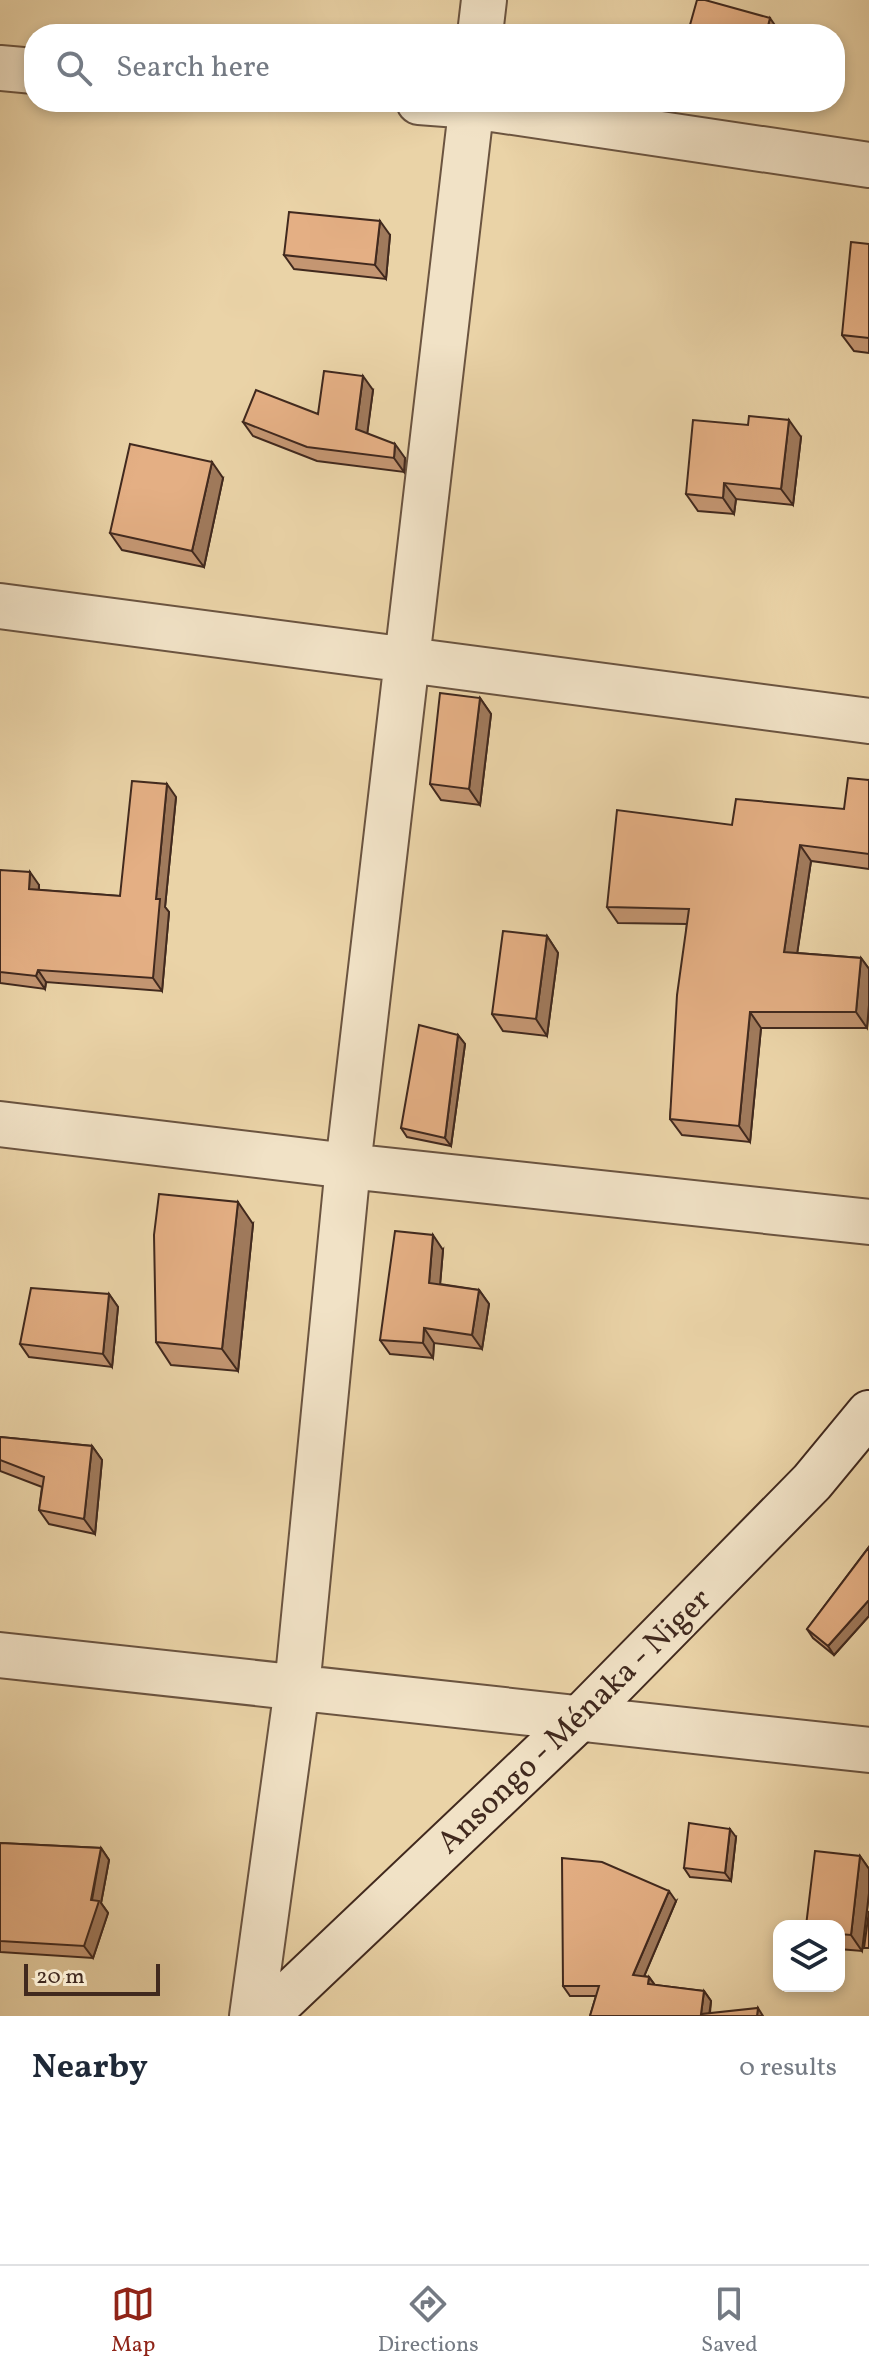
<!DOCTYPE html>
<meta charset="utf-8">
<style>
body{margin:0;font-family:Vollkorn,serif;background:#f6f6f7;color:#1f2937}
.controls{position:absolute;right:24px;bottom:24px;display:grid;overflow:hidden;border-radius:16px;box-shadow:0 4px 12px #0003}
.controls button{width:72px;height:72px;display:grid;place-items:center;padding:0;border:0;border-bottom:2px solid #e0e1e3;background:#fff;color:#1f2937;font:40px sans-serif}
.scale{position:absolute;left:24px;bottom:20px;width:136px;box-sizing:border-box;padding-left:8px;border:4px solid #41291e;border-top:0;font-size:22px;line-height:28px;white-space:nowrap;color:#41291e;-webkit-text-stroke:6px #f1e2c6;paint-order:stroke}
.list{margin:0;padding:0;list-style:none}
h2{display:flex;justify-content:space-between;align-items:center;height:104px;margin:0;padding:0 32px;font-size:34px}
h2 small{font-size:26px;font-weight:400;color:#747a83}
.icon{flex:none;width:44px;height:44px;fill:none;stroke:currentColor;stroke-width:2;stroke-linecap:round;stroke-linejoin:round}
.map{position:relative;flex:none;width:869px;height:2016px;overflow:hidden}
.search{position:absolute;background:#fff;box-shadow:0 4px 12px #0003;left:24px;right:24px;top:24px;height:88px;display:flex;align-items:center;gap:20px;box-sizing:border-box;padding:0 28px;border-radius:32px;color:#747a83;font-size:30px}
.sheet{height:248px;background:#fff}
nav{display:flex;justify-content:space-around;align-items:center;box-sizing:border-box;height:112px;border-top:2px solid #e0e1e3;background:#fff;font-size:22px;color:#747a83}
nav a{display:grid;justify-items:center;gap:4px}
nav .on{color:#8f2418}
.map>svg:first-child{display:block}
</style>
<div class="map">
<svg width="869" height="2016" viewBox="0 0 869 2016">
<rect width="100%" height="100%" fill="#ead3a7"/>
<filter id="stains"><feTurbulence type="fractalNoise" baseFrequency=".0025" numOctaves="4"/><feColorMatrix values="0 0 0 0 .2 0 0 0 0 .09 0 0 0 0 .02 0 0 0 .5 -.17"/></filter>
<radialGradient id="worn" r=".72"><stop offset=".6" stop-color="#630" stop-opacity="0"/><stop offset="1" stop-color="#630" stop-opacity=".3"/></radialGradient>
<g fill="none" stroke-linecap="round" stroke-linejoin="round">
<defs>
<path id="street" d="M 480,34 L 484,0
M 0,68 L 34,71
M 419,102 L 472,106 L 869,165
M 0,606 L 869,721
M 0,1124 L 348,1166 L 869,1222
M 0,1655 L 869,1750
M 252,2016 L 297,1688 L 348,1166 L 472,102"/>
<path id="secondary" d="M 266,2016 L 580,1718 L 812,1482 L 869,1413"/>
</defs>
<use href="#street" stroke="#6b5440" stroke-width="48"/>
<use href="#secondary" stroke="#41291e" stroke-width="48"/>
<use href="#street" stroke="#f1e2c6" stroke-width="44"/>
<use href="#secondary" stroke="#f1e2c6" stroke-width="44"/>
</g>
<path fill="#c49672" stroke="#41291e" stroke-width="2" d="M 390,235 L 386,279 L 294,269 L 284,255 Z
M 869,244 L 869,353 L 854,351 L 842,335 Z
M 373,390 L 367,433 L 405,458 L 404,472 L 317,461 L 253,436 L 243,422 L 318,414 Z
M 801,437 L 793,505 L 736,499 L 734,514 L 698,511 L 686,494 Z
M 223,478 L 204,567 L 122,550 L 110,533 Z
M 480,698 L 491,714 L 480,805 L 441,800 L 430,784 Z
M 869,780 L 869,869 L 811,861 L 797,953 L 861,958 L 869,969 L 869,1005 L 867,1028 L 761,1028 L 750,1142 L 682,1135 L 670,1119 L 687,924 L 618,923 L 607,907 L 732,825 L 844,809 Z
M 176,797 L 165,907 L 169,912 L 162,991 L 46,982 L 45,989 L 0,983 L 0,870 L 39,885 L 39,890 L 120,896 Z
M 547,936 L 558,953 L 547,1036 L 503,1031 L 492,1014 Z
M 458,1035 L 465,1044 L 451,1146 L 407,1137 L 401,1128 Z
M 253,1224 L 238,1371 L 171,1365 L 156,1342 Z
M 443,1250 L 440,1284 L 479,1290 L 489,1304 L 482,1349 L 434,1343 L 433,1358 L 390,1354 L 380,1340 Z
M 109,1294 L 118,1307 L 112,1367 L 29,1357 L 20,1344 Z
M 0,1437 L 92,1446 L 102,1460 L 95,1534 L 49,1524 L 39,1510 L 42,1487 L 0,1471 Z
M 869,1547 L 869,1616 L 834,1655 L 813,1638 L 807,1629 Z
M 736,1837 L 731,1881 L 690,1877 L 684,1868 Z
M 0,1843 L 101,1848 L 109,1860 L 101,1903 L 108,1913 L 93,1958 L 0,1952 Z
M 860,1856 L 869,1869 L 869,1893 L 862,1951 L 839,1949 L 839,1926 Z
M 676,1901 L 644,1976 L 649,1977 L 655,1985 L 704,1991 L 711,2001 L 710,2013 L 763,2016 L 590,2016 L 596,1996 L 570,1996 L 563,1986 Z"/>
<path fill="#a07a5c" stroke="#41291e" stroke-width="2" d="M 770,18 L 781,34 L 766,34 Z
M 380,221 L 390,235 L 386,279 L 375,265 Z
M 363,376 L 373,390 L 366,443 L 356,429 Z
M 789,420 L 801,437 L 793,505 L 781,489 Z
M 395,444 L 405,458 L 404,472 L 394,458 Z
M 212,462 L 223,478 L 204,567 L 192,551 Z
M 724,483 L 736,499 L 734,514 L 723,498 Z
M 480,698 L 491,714 L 480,805 L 469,789 Z
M 167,784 L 176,797 L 165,907 L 169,912 L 162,991 L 153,978 L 156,899 Z
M 800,845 L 811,861 L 795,968 L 784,952 Z
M 30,872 L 39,885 L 38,902 L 29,889 Z
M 547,936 L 558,953 L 547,1036 L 536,1019 Z
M 861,958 L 869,969 L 869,1005 L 867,1028 L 856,1012 Z
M 38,970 L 46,982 L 45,989 L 36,976 Z
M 750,1012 L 761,1028 L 750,1142 L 739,1126 Z
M 458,1035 L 465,1044 L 451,1146 L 445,1138 Z
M 238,1202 L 253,1224 L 238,1371 L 222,1349 Z
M 433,1235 L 443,1250 L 439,1297 L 429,1283 Z
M 479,1290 L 489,1304 L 482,1349 L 472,1335 Z
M 109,1294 L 118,1307 L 112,1367 L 103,1354 Z
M 424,1328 L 434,1343 L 433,1358 L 423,1343 Z
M 92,1446 L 102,1460 L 95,1534 L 84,1519 Z
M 869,1600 L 869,1616 L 834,1655 L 828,1646 Z
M 730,1829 L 736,1837 L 731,1881 L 725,1873 Z
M 101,1848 L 109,1860 L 101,1903 L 108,1913 L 93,1958 L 84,1946 Z
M 860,1856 L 869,1869 L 869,1893 L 862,1951 L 851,1935 Z
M 669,1891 L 676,1901 L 640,1986 L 633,1975 Z
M 649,1977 L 656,1987 L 648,1984 Z
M 704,1991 L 711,2001 L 709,2016 L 701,2014 Z
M 758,2008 L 763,2016 L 757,2016 Z"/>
<path fill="#e4af84" stroke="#41291e" stroke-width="2" d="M 697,0 L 705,0 L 770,18 L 766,34 L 695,34 L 688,32 Z
M 289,212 L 380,221 L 375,265 L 284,255 Z
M 851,242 L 869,244 L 869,338 L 842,335 Z
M 324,371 L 363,376 L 356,429 L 395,444 L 394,458 L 307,447 L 243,422 L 256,390 L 318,414 Z
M 749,416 L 789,420 L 781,489 L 724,483 L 723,498 L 686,494 L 693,420 L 748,425 Z
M 130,444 L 212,462 L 192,551 L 110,533 Z
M 440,693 L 480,698 L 469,789 L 430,784 Z
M 848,778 L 869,780 L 869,854 L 800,845 L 784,952 L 861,958 L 856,1012 L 750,1012 L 739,1126 L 670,1119 L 677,995 L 689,909 L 607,907 L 617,810 L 732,825 L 736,799 L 844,809 Z
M 132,781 L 167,784 L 156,899 L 160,899 L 153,978 L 38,970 L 36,976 L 0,972 L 0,870 L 30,872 L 29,889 L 120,896 Z
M 503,931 L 547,936 L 536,1019 L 492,1014 Z
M 419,1025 L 458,1035 L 445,1138 L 401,1128 Z
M 159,1194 L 238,1202 L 222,1349 L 156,1342 L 154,1235 Z
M 395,1231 L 433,1235 L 429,1283 L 479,1290 L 472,1335 L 424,1328 L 423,1343 L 380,1340 Z
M 31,1288 L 109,1294 L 103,1354 L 20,1344 Z
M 0,1437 L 92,1446 L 84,1519 L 39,1510 L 44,1477 L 0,1460 Z
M 869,1547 L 869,1600 L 828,1646 L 807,1629 Z
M 689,1823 L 730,1829 L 725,1873 L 684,1868 Z
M 0,1843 L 101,1848 L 91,1900 L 99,1901 L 84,1946 L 0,1941 Z
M 815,1851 L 860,1856 L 851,1935 L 839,1934 L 839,1926 L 806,1926 Z
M 562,1858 L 602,1862 L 669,1891 L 633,1975 L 649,1977 L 648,1984 L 704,1991 L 701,2014 L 758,2008 L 757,2016 L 590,2016 L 599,1986 L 563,1986 Z
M 869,1911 L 869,1948 L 864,1948 Z"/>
<g text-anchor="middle" stroke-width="6" stroke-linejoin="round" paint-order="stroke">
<g font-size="32" fill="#41291e" stroke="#f1e2c6">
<text transform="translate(573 1720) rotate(-44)" y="11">Ansongo - Ménaka - Niger</text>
</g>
</g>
<rect width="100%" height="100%" filter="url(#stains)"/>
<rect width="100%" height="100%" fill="url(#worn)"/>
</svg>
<div class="controls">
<button><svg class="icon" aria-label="layers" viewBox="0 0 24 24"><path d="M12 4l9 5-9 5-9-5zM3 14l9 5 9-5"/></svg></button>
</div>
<div class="scale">20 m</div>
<div class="search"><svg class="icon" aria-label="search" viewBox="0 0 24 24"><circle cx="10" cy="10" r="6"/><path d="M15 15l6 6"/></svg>Search here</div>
</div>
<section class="sheet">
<h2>Nearby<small>0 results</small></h2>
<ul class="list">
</ul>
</section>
<nav>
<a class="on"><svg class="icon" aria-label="map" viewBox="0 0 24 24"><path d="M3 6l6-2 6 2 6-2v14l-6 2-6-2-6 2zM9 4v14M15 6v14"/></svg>Map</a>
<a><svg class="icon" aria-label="directions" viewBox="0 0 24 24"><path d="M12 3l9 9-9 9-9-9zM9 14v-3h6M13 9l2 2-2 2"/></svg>Directions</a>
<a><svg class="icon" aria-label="saved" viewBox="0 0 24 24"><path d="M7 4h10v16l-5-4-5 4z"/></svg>Saved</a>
</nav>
